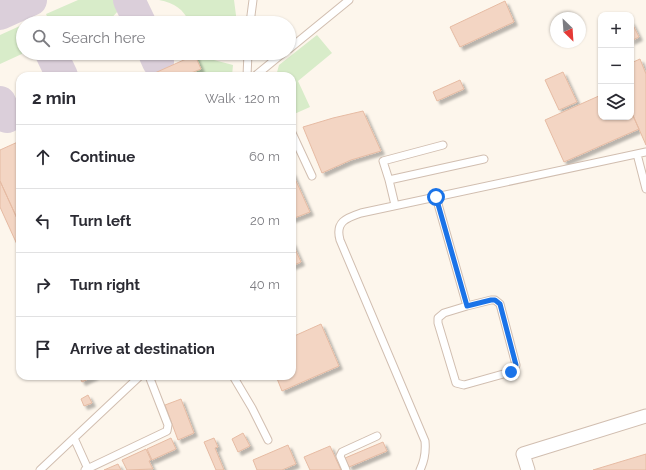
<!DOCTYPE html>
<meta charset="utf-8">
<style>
body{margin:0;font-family:Raleway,sans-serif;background:#f7f7f7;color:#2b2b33}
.controls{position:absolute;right:12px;top:12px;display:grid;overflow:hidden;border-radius:8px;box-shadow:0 1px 3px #0004}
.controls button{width:36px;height:36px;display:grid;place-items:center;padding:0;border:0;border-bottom:1px solid #e1e1e2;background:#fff;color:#2b2b33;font:20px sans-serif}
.compass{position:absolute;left:550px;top:12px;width:36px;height:36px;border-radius:50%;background:#fff;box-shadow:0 1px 3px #0004;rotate:155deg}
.stop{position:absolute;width:12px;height:12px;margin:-9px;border:3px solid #1a73e8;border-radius:50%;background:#fff}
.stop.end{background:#1a73e8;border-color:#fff;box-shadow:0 1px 4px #0008}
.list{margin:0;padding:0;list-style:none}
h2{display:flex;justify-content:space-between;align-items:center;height:52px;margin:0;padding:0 16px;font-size:17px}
h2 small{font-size:13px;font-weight:400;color:#7c7c81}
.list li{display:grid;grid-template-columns:26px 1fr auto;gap:12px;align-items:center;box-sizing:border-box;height:64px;padding:0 16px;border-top:1px solid #e1e1e2}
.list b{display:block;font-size:15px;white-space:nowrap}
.list em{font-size:13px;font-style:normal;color:#7c7c81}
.icon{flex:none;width:22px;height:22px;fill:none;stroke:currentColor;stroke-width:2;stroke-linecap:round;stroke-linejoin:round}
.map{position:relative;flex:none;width:646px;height:470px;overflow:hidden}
.search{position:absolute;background:#fff;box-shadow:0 1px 3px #0004;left:16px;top:16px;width:280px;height:44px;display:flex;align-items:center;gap:10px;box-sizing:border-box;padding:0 14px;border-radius:22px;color:#7c7c81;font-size:15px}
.panel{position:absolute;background:#fff;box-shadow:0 1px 3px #0004;left:16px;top:72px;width:280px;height:308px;border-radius:12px}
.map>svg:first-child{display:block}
</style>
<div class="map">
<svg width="646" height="470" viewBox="0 0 646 470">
<defs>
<filter id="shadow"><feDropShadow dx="3.5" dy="3.5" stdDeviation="1" flood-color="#0004"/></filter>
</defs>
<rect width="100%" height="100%" fill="#fdf6ec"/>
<path fill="#d8ecc9" d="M 78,0 L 113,0 L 118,11 L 107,23 L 96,23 L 95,21 L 89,23 L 50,23 L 46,14 Z
M 159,0 L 234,0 L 237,23 L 190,23 C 183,9 175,3 159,0 Z
M 22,25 L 23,53 L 24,53 L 0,64 L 0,35 Z
M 317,35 L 332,53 L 298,81 L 310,107 L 292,115 L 292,76 L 276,76 L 279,65 Z
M 195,55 L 233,65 L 232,76 L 192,76 L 191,73 L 201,69 Z"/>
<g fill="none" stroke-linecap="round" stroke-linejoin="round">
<path stroke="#dbcfda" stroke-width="32" d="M 129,0 L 140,23
M 0,14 L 31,0
M 51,53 L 62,76
M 154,53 L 158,62
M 0,102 L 7,117"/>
</g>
<path fill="#f3d5c3" stroke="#e6bba3" filter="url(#shadow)" d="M 505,1 L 514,22 L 460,47 L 450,27 Z
M 631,21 L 639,37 L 631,41 Z
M 195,55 L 201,69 L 191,73 L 192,76 L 148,76 Z
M 640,59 L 646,74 L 646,145 L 631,111 L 631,63 Z
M 563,72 L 577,102 L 559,110 L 545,80 Z
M 460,80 L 464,89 L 437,101 L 433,92 Z
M 601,95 L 601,117 L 631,117 L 631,111 L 639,129 L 564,162 L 545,120 Z
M 363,111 L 381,151 L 351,160 L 322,173 L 303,127 L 333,118 Z
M 20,141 L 20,225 L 0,181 L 0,150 Z
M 292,172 L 310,212 L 292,219 Z
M 0,181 L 20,225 L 20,251 L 0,207 Z
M 292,242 L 301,262 L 292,266 Z
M 321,324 L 339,366 L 282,391 L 276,376 L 292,376 L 292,337 Z
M 79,376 L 95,376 L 82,382 Z
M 88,395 L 92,403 L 84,406 L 81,399 Z
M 181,399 L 194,433 L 178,440 L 165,405 Z
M 243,433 L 250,446 L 238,452 L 232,439 Z
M 171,438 L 176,449 L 152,460 L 147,449 Z
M 214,438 L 218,447 L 215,448 L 224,470 L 216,470 L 204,442 Z
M 383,442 L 387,451 L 349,467 L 345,458 Z
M 288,445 L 296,464 L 282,470 L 257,470 L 253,460 Z
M 330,446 L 341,470 L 310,470 L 304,457 Z
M 146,449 L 151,460 L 149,461 L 153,469 L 127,470 L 122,460 Z
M 646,454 L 646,470 L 593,470 Z
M 118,464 L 121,470 L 104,470 Z"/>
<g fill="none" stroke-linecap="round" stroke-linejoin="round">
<defs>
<path id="lane" d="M 250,23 L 253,0
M 289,49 L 349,0
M 247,76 L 248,53
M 255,76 L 283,53
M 292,133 L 312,176
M 637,154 L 646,189
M 389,180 L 383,161 L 443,145
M 436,197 L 467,306 L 444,313 L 438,318 L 438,323 L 456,383 L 464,385 L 514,371 L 516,365 L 500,304 L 495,300 L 491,300 L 467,306
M 395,205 L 389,180 L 484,159
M 233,376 L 252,408 L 268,440
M 74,438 L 88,469
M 40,470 L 140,376
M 85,470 L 167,431 L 168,425 L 149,376
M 346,470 L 340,456 L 342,452 L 377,436
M 420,470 C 425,460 426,452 425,441 L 340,240 C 335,222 346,218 361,213 L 646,152"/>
<path id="street" d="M 528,470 L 523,454 L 646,416"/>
</defs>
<use href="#lane" stroke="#d1beb0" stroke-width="9"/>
<use href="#street" stroke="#d1beb0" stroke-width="15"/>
<use href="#lane" stroke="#fff" stroke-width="7"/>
<use href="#street" stroke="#fff" stroke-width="13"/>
</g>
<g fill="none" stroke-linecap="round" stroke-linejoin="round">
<path stroke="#1a73e8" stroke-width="5" d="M 436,197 L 467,306 L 491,300 L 495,300 L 500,304 L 516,365 L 514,371 L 511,372"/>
</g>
</svg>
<div class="controls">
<button>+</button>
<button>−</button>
<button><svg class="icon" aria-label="layers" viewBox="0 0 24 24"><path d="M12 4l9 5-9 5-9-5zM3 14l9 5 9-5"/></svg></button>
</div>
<svg class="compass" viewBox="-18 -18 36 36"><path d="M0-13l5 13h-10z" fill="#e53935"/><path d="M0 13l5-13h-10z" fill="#7c7c81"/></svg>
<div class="stop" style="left:436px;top:197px"></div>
<div class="stop end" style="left:511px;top:372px"></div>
<div class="search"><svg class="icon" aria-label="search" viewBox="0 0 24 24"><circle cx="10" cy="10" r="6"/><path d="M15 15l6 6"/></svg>Search here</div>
<section class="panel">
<h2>2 min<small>Walk · 120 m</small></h2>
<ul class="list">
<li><svg class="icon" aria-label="ahead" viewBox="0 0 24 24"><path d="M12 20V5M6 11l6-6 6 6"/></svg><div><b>Continue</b></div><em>60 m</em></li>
<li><svg class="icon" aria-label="left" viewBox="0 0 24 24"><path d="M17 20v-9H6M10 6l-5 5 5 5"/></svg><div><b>Turn left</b></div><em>20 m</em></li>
<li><svg class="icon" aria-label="right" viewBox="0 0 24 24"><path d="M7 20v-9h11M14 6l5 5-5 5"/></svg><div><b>Turn right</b></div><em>40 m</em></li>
<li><svg class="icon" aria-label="arrive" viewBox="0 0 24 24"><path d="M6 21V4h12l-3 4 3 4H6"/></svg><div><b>Arrive at destination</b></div></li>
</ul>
</section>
</div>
